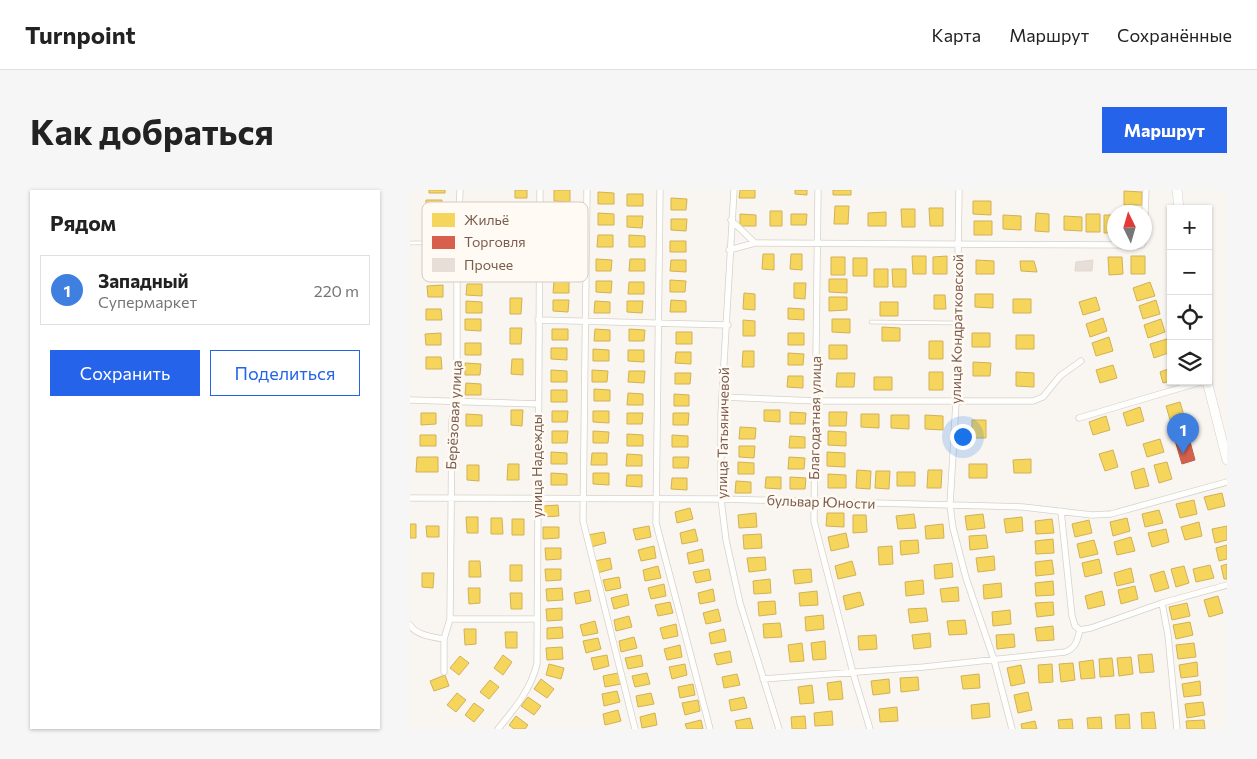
<!DOCTYPE html>
<html lang="ru">
<meta charset="utf-8">
<style>
body{margin:0;font-family:Commissioner,sans-serif;background:#f6f6f6;color:#222}
.controls{position:absolute;right:15px;top:15px;display:grid;overflow:hidden;border-radius:0px;box-shadow:0 1px 4px #0004}
.controls button{width:45px;height:45px;display:grid;place-items:center;padding:0;border:0;border-bottom:1px solid #e0e0e0;background:#fff;color:#222;font:25px sans-serif}
.compass{position:absolute;left:697px;top:15px;width:45px;height:45px;border-radius:50%;background:#fff;box-shadow:0 1px 4px #0004;rotate:355deg}
.you{position:absolute;left:552px;top:246px;width:18px;height:18px;margin:-12px;border:4px solid #fff;border-radius:50%;background:#1a73e8;box-shadow:0 0 0 8px #1a73e833}
.badge{display:grid;place-items:center;width:32px;height:32px;border-radius:50%;background:#2563eb;color:#fff;font-size:16px;font-weight:700}
.pin{position:absolute;translate:-50% -41px;filter:drop-shadow(0 1px 2px #0008)}
.pin::after{content:'';position:absolute;top:26px;width:18px;height:15px;background:inherit;clip-path:polygon(0 0,100% 0,50% 100%)}
.list{margin:0;padding:0;list-style:none}
h2{display:flex;justify-content:space-between;align-items:center;height:65px;margin:0;padding:0 20px;font-size:21px}
h2 small{font-size:16px;font-weight:400;color:#767676}
.list li{display:grid;grid-template-columns:32px 1fr auto;gap:15px;align-items:center;box-sizing:border-box;height:70px;margin:0 10px 10px;padding:0 10px;border:1px solid #e0e0e0;border-radius:0px}
.list b{display:block;font-size:19px;white-space:nowrap}
.list p{margin:0;font-size:16px;white-space:nowrap;color:#767676}
.list em{font-size:16px;font-style:normal;color:#767676}
.actions{display:flex;gap:10px;padding:15px 20px}
.actions a{flex:1;padding:11px 0;border:1px solid #2563eb;border-radius:0px;text-align:center;font-size:18px;color:#2563eb}
.actions .main{background:#2563eb;color:#fff}
.icon{flex:none;width:28px;height:28px;fill:none;stroke:currentColor;stroke-width:2;stroke-linecap:round;stroke-linejoin:round}
.map{position:relative;flex:none;width:817px;height:539px;overflow:hidden;border-radius:0px}
header{display:flex;align-items:center;gap:30px;box-sizing:border-box;height:70px;padding:0 25px;background:#fff;border-bottom:1px solid #e0e0e0}
header strong{font-size:24px}
nav{display:flex;gap:28px;margin-inline-start:auto;font-size:18px}
.intro{display:flex;align-items:center;justify-content:space-between;box-sizing:border-box;height:120px;padding:0 30px}
h1{margin:0;font-size:35px}
.button{padding:12px 22px;border-radius:0px;background:#2563eb;color:#fff;font-size:18px;font-weight:700}
main{display:flex;gap:30px;padding:0 30px}
aside{flex:1;background:#fff;border-radius:0px;box-shadow:0 1px 4px #0004}
.map>svg:first-child{display:block}
</style>
<header>
<strong>Turnpoint</strong>
<nav><a>Карта</a><a>Маршрут</a><a>Сохранённые</a></nav>
</header>
<div class="intro"><h1>Как добраться</h1><a class="button">Маршрут</a></div>
<main>
<aside>
<h2>Рядом<small></small></h2>
<ul class="list">
<li><span class="badge" style="background:#3f7fe0">1</span><div><b>Западный</b><p>Супермаркет</p></div><em>220 m</em></li>
</ul>
<div class="actions"><a class="main">Сохранить</a><a>Поделиться</a></div>
</aside>
<div class="map">
<svg width="817" height="539" viewBox="0 0 817 539">
<rect width="100%" height="100%" fill="#f9f5f0"/>
<path fill="#f6d55c" stroke="#d1b158" d="M 19,0 L 35,0 L 35,3 L 19,3 Z
M 105,0 L 117,0 L 117,8 L 105,8 Z
M 144,0 L 160,0 L 160,12 L 144,11 Z
M 330,0 L 345,0 L 345,8 L 329,8 Z
M 385,0 L 397,0 L 397,5 L 385,4 Z
M 423,0 L 441,0 L 441,5 L 423,5 Z
M 714,1 L 732,2 L 732,15 L 714,15 Z
M 188,2 L 204,3 L 204,14 L 188,14 Z
M 217,4 L 233,4 L 233,16 L 217,16 Z
M 261,8 L 277,9 L 276,20 L 261,20 Z
M 16,10 L 32,10 L 32,21 L 16,21 Z
M 563,11 L 581,11 L 581,25 L 563,24 Z
M 425,16 L 439,16 L 438,34 L 424,34 Z
M 519,18 L 533,18 L 533,36 L 520,36 Z
M 491,19 L 505,19 L 505,37 L 492,37 Z
M 360,21 L 372,21 L 372,36 L 360,36 Z
M 476,22 L 476,36 L 458,36 L 458,23 Z
M 188,23 L 204,24 L 204,35 L 188,35 Z
M 626,23 L 639,24 L 639,42 L 625,41 Z
M 330,24 L 346,25 L 346,36 L 330,36 Z
M 381,24 L 397,24 L 396,35 L 381,35 Z
M 676,24 L 690,24 L 690,42 L 676,42 Z
M 593,25 L 611,26 L 611,40 L 593,39 Z
M 694,25 L 704,25 L 704,43 L 694,43 Z
M 217,26 L 233,26 L 232,38 L 217,37 Z
M 654,26 L 672,27 L 672,41 L 654,40 Z
M 261,29 L 277,29 L 276,41 L 261,40 Z
M 564,31 L 582,31 L 582,45 L 564,45 Z
M 188,45 L 203,45 L 203,57 L 187,57 Z
M 219,45 L 235,46 L 235,57 L 219,57 Z
M 260,51 L 276,51 L 276,62 L 260,62 Z
M 353,64 L 364,64 L 364,80 L 352,79 Z
M 381,64 L 392,64 L 392,80 L 380,79 Z
M 502,66 L 516,66 L 516,84 L 503,84 Z
M 537,66 L 537,84 L 523,84 L 523,67 Z
M 721,66 L 735,66 L 735,84 L 721,84 Z
M 421,67 L 435,67 L 435,85 L 421,85 Z
M 698,67 L 712,67 L 713,84 L 699,85 Z
M 443,68 L 457,68 L 457,86 L 443,86 Z
M 186,69 L 202,70 L 201,81 L 186,81 Z
M 220,69 L 235,69 L 235,81 L 219,81 Z
M 261,70 L 276,70 L 276,82 L 260,81 Z
M 566,70 L 584,71 L 584,84 L 566,84 Z
M 610,71 L 624,71 L 627,82 L 611,81 Z
M 464,79 L 478,79 L 478,97 L 464,97 Z
M 482,79 L 496,79 L 496,97 L 483,97 Z
M 419,89 L 437,89 L 437,103 L 419,102 Z
M 260,90 L 276,91 L 275,102 L 260,102 Z
M 144,91 L 159,92 L 159,103 L 143,103 Z
M 186,91 L 202,91 L 201,103 L 186,102 Z
M 219,92 L 234,92 L 234,104 L 218,104 Z
M 740,92 L 745,106 L 727,111 L 723,98 Z
M 384,93 L 396,93 L 395,109 L 384,108 Z
M 57,94 L 72,94 L 72,106 L 56,105 Z
M 33,95 L 33,107 L 18,107 L 17,96 Z
M 334,103 L 345,104 L 345,120 L 333,119 Z
M 565,104 L 583,104 L 583,118 L 565,117 Z
M 524,105 L 535,105 L 536,119 L 524,119 Z
M 419,107 L 437,107 L 437,120 L 419,121 Z
M 686,107 L 690,120 L 673,125 L 669,112 Z
M 100,108 L 112,108 L 111,124 L 100,124 Z
M 603,109 L 621,109 L 621,123 L 603,123 Z
M 143,110 L 159,110 L 158,122 L 143,121 Z
M 261,110 L 276,111 L 276,122 L 260,122 Z
M 746,110 L 750,124 L 733,129 L 729,116 Z
M 56,111 L 72,112 L 72,123 L 56,123 Z
M 185,111 L 200,112 L 200,123 L 184,123 Z
M 217,111 L 233,111 L 232,123 L 217,122 Z
M 470,112 L 488,112 L 488,126 L 470,126 Z
M 378,118 L 394,119 L 394,130 L 378,129 Z
M 16,119 L 31,119 L 32,130 L 16,130 Z
M 693,128 L 697,141 L 680,147 L 676,134 Z
M 55,129 L 71,129 L 71,141 L 55,140 Z
M 422,129 L 440,129 L 440,143 L 422,142 Z
M 751,129 L 755,142 L 738,148 L 734,135 Z
M 333,130 L 345,131 L 345,146 L 333,146 Z
M 472,137 L 490,138 L 490,151 L 472,151 Z
M 100,138 L 112,138 L 111,154 L 100,154 Z
M 142,139 L 158,139 L 158,150 L 142,150 Z
M 185,139 L 200,140 L 200,151 L 184,151 Z
M 219,139 L 235,140 L 234,151 L 219,151 Z
M 266,142 L 282,142 L 282,154 L 266,154 Z
M 31,143 L 31,155 L 16,155 L 15,144 Z
M 378,143 L 394,143 L 394,155 L 378,155 Z
M 562,143 L 580,143 L 580,157 L 562,157 Z
M 606,145 L 624,145 L 624,159 L 606,159 Z
M 699,147 L 703,161 L 686,166 L 682,153 Z
M 757,149 L 761,162 L 744,168 L 740,154 Z
M 519,151 L 533,151 L 533,169 L 519,169 Z
M 55,153 L 71,153 L 71,165 L 55,165 Z
M 419,155 L 437,155 L 437,169 L 419,169 Z
M 141,158 L 157,158 L 157,170 L 141,169 Z
M 183,159 L 199,160 L 199,171 L 183,171 Z
M 218,160 L 234,160 L 234,172 L 218,171 Z
M 333,161 L 344,161 L 344,177 L 332,177 Z
M 266,162 L 281,162 L 281,174 L 265,173 Z
M 378,163 L 394,164 L 393,175 L 378,175 Z
M 16,167 L 31,167 L 32,179 L 16,179 Z
M 102,169 L 113,169 L 113,185 L 101,184 Z
M 563,172 L 581,173 L 580,186 L 563,186 Z
M 55,173 L 71,174 L 70,185 L 55,185 Z
M 703,175 L 707,188 L 690,193 L 686,180 Z
M 761,178 L 761,191 L 753,193 L 750,182 Z
M 141,180 L 157,181 L 157,192 L 141,192 Z
M 182,180 L 198,181 L 197,192 L 182,192 Z
M 219,181 L 235,181 L 234,193 L 218,192 Z
M 519,182 L 533,182 L 533,200 L 519,200 Z
M 606,182 L 624,183 L 624,197 L 606,196 Z
M 265,183 L 281,183 L 280,194 L 265,194 Z
M 427,183 L 445,183 L 444,197 L 426,197 Z
M 378,186 L 393,186 L 393,198 L 377,197 Z
M 464,187 L 482,187 L 482,200 L 464,200 Z
M 56,193 L 71,194 L 71,205 L 55,205 Z
M 184,199 L 200,200 L 200,211 L 184,211 Z
M 141,200 L 157,200 L 157,212 L 141,212 Z
M 218,203 L 233,204 L 233,215 L 217,215 Z
M 264,204 L 279,205 L 279,216 L 264,216 Z
M 770,212 L 775,229 L 761,233 L 756,216 Z
M 730,217 L 734,231 L 717,236 L 713,223 Z
M 101,220 L 113,220 L 112,236 L 101,235 Z
M 354,220 L 370,220 L 370,232 L 354,231 Z
M 142,221 L 158,221 L 157,232 L 142,232 Z
M 183,221 L 199,221 L 199,233 L 183,232 Z
M 380,222 L 396,223 L 395,234 L 380,234 Z
M 419,222 L 437,222 L 436,236 L 419,236 Z
M 11,223 L 26,223 L 26,234 L 11,235 Z
M 217,223 L 233,223 L 232,234 L 217,234 Z
M 263,223 L 279,223 L 278,235 L 263,235 Z
M 56,224 L 72,225 L 72,236 L 56,236 Z
M 451,224 L 469,224 L 469,238 L 451,237 Z
M 481,225 L 499,225 L 499,239 L 481,238 Z
M 515,225 L 533,226 L 533,240 L 515,239 Z
M 696,226 L 700,240 L 683,245 L 679,232 Z
M 562,230 L 576,230 L 576,248 L 562,248 Z
M 330,237 L 346,238 L 345,249 L 329,249 Z
M 142,241 L 158,241 L 157,253 L 142,253 Z
M 183,241 L 199,242 L 198,253 L 183,253 Z
M 418,241 L 436,242 L 436,256 L 418,255 Z
M 217,244 L 233,245 L 233,256 L 217,256 Z
M 10,245 L 26,245 L 26,256 L 10,256 Z
M 262,245 L 278,246 L 278,257 L 262,257 Z
M 380,246 L 395,247 L 395,258 L 379,258 Z
M 750,249 L 754,262 L 737,267 L 733,254 Z
M 329,256 L 345,256 L 344,268 L 329,267 Z
M 703,260 L 708,277 L 695,281 L 689,264 Z
M 141,262 L 157,263 L 157,274 L 141,274 Z
M 417,262 L 435,263 L 435,277 L 417,276 Z
M 182,263 L 197,263 L 197,275 L 181,275 Z
M 217,264 L 232,265 L 232,276 L 216,276 Z
M 7,267 L 28,267 L 28,282 L 6,282 Z
M 263,267 L 279,267 L 278,278 L 263,278 Z
M 379,267 L 395,268 L 394,279 L 378,279 Z
M 621,269 L 621,283 L 604,283 L 603,270 Z
M 328,272 L 344,273 L 344,284 L 328,284 Z
M 757,272 L 762,289 L 749,293 L 744,275 Z
M 98,274 L 109,274 L 109,290 L 97,290 Z
M 559,274 L 577,274 L 577,288 L 559,288 Z
M 57,275 L 69,275 L 69,291 L 57,290 Z
M 734,278 L 739,296 L 725,299 L 721,282 Z
M 447,280 L 461,281 L 460,299 L 446,298 Z
M 518,280 L 532,280 L 531,298 L 517,298 Z
M 466,281 L 480,281 L 479,299 L 465,298 Z
M 487,282 L 505,282 L 505,296 L 487,296 Z
M 141,283 L 157,284 L 157,295 L 141,295 Z
M 183,283 L 199,283 L 199,295 L 183,294 Z
M 418,284 L 436,285 L 436,298 L 418,298 Z
M 217,285 L 232,285 L 232,297 L 216,296 Z
M 356,287 L 371,287 L 371,299 L 355,298 Z
M 380,287 L 396,288 L 395,299 L 380,299 Z
M 262,288 L 277,288 L 277,300 L 261,299 Z
M 326,291 L 341,292 L 341,303 L 325,303 Z
M 812,303 L 815,316 L 798,320 L 794,307 Z
M 784,310 L 787,324 L 770,328 L 766,314 Z
M 148,315 L 149,326 L 133,327 L 133,316 Z
M 280,318 L 283,329 L 267,333 L 265,322 Z
M 749,320 L 753,333 L 735,337 L 732,324 Z
M 346,323 L 347,337 L 329,338 L 328,325 Z
M 417,323 L 434,323 L 434,337 L 416,336 Z
M 504,324 L 506,338 L 488,339 L 486,326 Z
M 573,324 L 575,338 L 557,340 L 555,326 Z
M 443,325 L 456,325 L 457,342 L 443,343 Z
M 56,327 L 68,327 L 68,343 L 57,343 Z
M 612,327 L 613,341 L 596,343 L 594,329 Z
M 81,328 L 92,328 L 93,344 L 81,344 Z
M 717,328 L 720,341 L 703,346 L 700,332 Z
M 102,329 L 114,329 L 114,345 L 102,345 Z
M 642,329 L 644,343 L 626,344 L 625,331 Z
M 679,330 L 682,343 L 665,347 L 662,334 Z
M 789,332 L 792,346 L 775,350 L 771,337 Z
M 0,334 L 6,334 L 6,348 L 0,348 Z
M 533,334 L 534,348 L 516,349 L 515,336 Z
M 16,336 L 29,336 L 29,347 L 17,347 Z
M 239,336 L 241,347 L 226,350 L 223,339 Z
M 817,336 L 817,350 L 805,353 L 802,339 Z
M 133,337 L 149,337 L 149,348 L 133,349 Z
M 285,339 L 288,351 L 272,354 L 270,343 Z
M 756,339 L 759,352 L 742,357 L 738,343 Z
M 194,342 L 196,353 L 181,357 L 178,345 Z
M 436,343 L 439,357 L 421,361 L 418,347 Z
M 351,344 L 352,358 L 334,359 L 333,345 Z
M 576,345 L 578,358 L 560,360 L 559,346 Z
M 721,347 L 725,361 L 707,365 L 704,352 Z
M 643,349 L 644,363 L 626,364 L 625,351 Z
M 508,350 L 509,363 L 491,365 L 490,351 Z
M 684,350 L 688,364 L 670,368 L 667,354 Z
M 817,355 L 817,369 L 809,371 L 806,358 Z
M 244,356 L 246,368 L 231,371 L 228,360 Z
M 482,356 L 483,374 L 469,375 L 468,357 Z
M 135,358 L 151,358 L 151,369 L 136,370 Z
M 292,359 L 294,371 L 279,374 L 277,363 Z
M 584,366 L 585,380 L 568,382 L 566,368 Z
M 355,367 L 356,380 L 339,382 L 337,368 Z
M 200,368 L 202,379 L 187,383 L 184,371 Z
M 689,369 L 692,383 L 675,387 L 672,373 Z
M 642,370 L 644,384 L 626,386 L 625,372 Z
M 59,371 L 70,371 L 71,387 L 59,387 Z
M 442,371 L 446,385 L 428,389 L 425,376 Z
M 542,373 L 543,387 L 525,389 L 524,375 Z
M 817,374 L 817,389 L 814,389 L 811,376 Z
M 100,375 L 112,375 L 112,391 L 100,391 Z
M 800,375 L 804,388 L 786,392 L 783,379 Z
M 248,376 L 251,388 L 235,391 L 233,380 Z
M 774,376 L 779,393 L 766,397 L 761,379 Z
M 721,378 L 724,392 L 707,396 L 704,383 Z
M 135,379 L 151,379 L 151,390 L 136,391 Z
M 299,379 L 301,390 L 286,393 L 283,382 Z
M 401,379 L 402,392 L 385,394 L 383,380 Z
M 754,381 L 759,398 L 745,402 L 740,385 Z
M 12,383 L 24,383 L 23,398 L 12,397 Z
M 209,387 L 211,398 L 196,401 L 193,390 Z
M 360,389 L 361,403 L 344,404 L 343,391 Z
M 513,390 L 514,404 L 496,406 L 495,392 Z
M 643,391 L 644,405 L 626,406 L 625,393 Z
M 591,393 L 592,407 L 574,409 L 573,395 Z
M 254,394 L 256,406 L 241,409 L 238,398 Z
M 725,396 L 728,409 L 711,414 L 708,400 Z
M 548,397 L 549,411 L 532,412 L 530,399 Z
M 58,398 L 70,398 L 70,413 L 59,414 Z
M 152,398 L 153,410 L 137,411 L 136,399 Z
M 303,399 L 305,411 L 290,414 L 288,403 Z
M 179,400 L 181,411 L 166,414 L 164,403 Z
M 407,401 L 408,415 L 390,416 L 389,403 Z
M 692,401 L 695,415 L 678,419 L 675,406 Z
M 450,402 L 454,415 L 436,420 L 433,406 Z
M 100,403 L 112,403 L 112,419 L 101,419 Z
M 217,404 L 219,415 L 204,419 L 201,408 Z
M 808,406 L 813,423 L 799,427 L 794,410 Z
M 365,411 L 366,424 L 349,426 L 348,412 Z
M 260,412 L 263,423 L 248,426 L 245,415 Z
M 643,412 L 644,425 L 627,427 L 625,413 Z
M 777,413 L 780,426 L 762,430 L 759,417 Z
M 152,418 L 152,430 L 137,431 L 136,419 Z
M 516,418 L 518,431 L 500,433 L 498,419 Z
M 308,419 L 311,431 L 296,434 L 293,423 Z
M 600,420 L 601,434 L 583,436 L 582,422 Z
M 413,425 L 414,439 L 396,441 L 395,427 Z
M 219,426 L 222,437 L 206,441 L 204,430 Z
M 555,430 L 557,444 L 539,445 L 537,431 Z
M 185,431 L 188,443 L 173,446 L 170,435 Z
M 780,432 L 783,445 L 766,449 L 763,435 Z
M 370,433 L 372,447 L 354,448 L 353,434 Z
M 266,434 L 268,446 L 253,449 L 250,438 Z
M 643,436 L 644,450 L 627,451 L 625,438 Z
M 152,437 L 153,448 L 137,449 L 137,438 Z
M 54,439 L 66,439 L 66,454 L 55,455 Z
M 314,439 L 316,451 L 301,454 L 299,443 Z
M 95,442 L 107,442 L 107,458 L 96,458 Z
M 520,443 L 521,457 L 504,459 L 502,445 Z
M 604,444 L 605,457 L 587,459 L 586,445 Z
M 466,445 L 467,459 L 449,460 L 448,446 Z
M 224,447 L 227,458 L 211,462 L 209,451 Z
M 188,448 L 191,459 L 176,463 L 173,451 Z
M 415,451 L 416,469 L 403,470 L 401,453 Z
M 392,453 L 394,471 L 380,472 L 378,455 Z
M 784,453 L 786,467 L 768,469 L 766,455 Z
M 270,455 L 272,467 L 257,470 L 254,459 Z
M 152,457 L 153,469 L 137,470 L 136,458 Z
M 320,461 L 322,472 L 307,475 L 304,464 Z
M 742,464 L 744,482 L 730,483 L 728,465 Z
M 93,465 L 102,472 L 93,485 L 84,478 Z
M 197,465 L 199,476 L 184,480 L 181,468 Z
M 231,465 L 233,476 L 218,479 L 215,468 Z
M 50,466 L 59,473 L 49,485 L 40,478 Z
M 721,467 L 723,484 L 709,486 L 707,468 Z
M 702,468 L 704,486 L 690,487 L 689,469 Z
M 683,470 L 685,488 L 671,489 L 669,472 Z
M 787,472 L 788,486 L 771,488 L 769,475 Z
M 663,473 L 665,490 L 651,492 L 649,474 Z
M 139,474 L 154,478 L 151,489 L 136,485 Z
M 275,474 L 277,485 L 262,489 L 259,477 Z
M 642,474 L 643,492 L 629,493 L 628,475 Z
M 611,475 L 615,493 L 601,496 L 597,478 Z
M 208,483 L 211,494 L 195,497 L 193,486 Z
M 237,483 L 240,494 L 225,497 L 222,486 Z
M 327,484 L 330,495 L 314,498 L 312,487 Z
M 569,484 L 570,498 L 553,499 L 551,486 Z
M 35,485 L 39,496 L 24,501 L 20,491 Z
M 508,487 L 509,500 L 491,502 L 490,488 Z
M 131,489 L 144,499 L 137,508 L 124,499 Z
M 479,489 L 480,503 L 463,505 L 461,491 Z
M 80,490 L 89,497 L 79,509 L 70,502 Z
M 431,491 L 433,509 L 419,510 L 417,493 Z
M 790,491 L 791,505 L 774,507 L 772,494 Z
M 283,494 L 285,505 L 270,508 L 268,497 Z
M 402,495 L 404,513 L 390,514 L 388,497 Z
M 207,501 L 210,512 L 194,516 L 192,504 Z
M 618,502 L 622,520 L 608,523 L 604,505 Z
M 47,503 L 56,510 L 46,522 L 37,515 Z
M 241,503 L 244,514 L 228,517 L 226,506 Z
M 118,507 L 131,516 L 124,525 L 111,516 Z
M 334,507 L 337,518 L 321,521 L 319,510 Z
M 288,510 L 290,521 L 275,525 L 272,513 Z
M 793,512 L 795,525 L 777,528 L 775,514 Z
M 64,513 L 74,520 L 64,532 L 55,525 Z
M 579,513 L 580,527 L 562,529 L 561,515 Z
M 487,517 L 488,531 L 470,532 L 469,519 Z
M 208,520 L 211,531 L 195,535 L 193,524 Z
M 422,521 L 423,535 L 405,536 L 404,523 Z
M 744,522 L 746,539 L 732,539 L 731,523 Z
M 245,523 L 247,535 L 232,538 L 230,527 Z
M 719,524 L 720,539 L 706,539 L 705,525 Z
M 106,526 L 118,535 L 115,539 L 104,539 L 99,535 Z
M 395,526 L 396,539 L 382,539 L 381,527 Z
M 691,527 L 692,539 L 678,539 L 677,528 Z
M 340,528 L 343,539 L 327,539 L 325,531 Z
M 662,529 L 663,539 L 649,539 L 648,530 Z
M 291,530 L 293,539 L 277,539 L 275,534 Z
M 794,530 L 795,539 L 777,539 L 776,531 Z
M 625,531 L 627,539 L 612,539 L 611,534 Z"/>
<path fill="#d6604d" stroke="#ba5f4d" d="M 778,244 L 785,270 L 772,274 L 764,247 Z"/>
<path fill="#e6ded7" stroke="#e2d8d2" d="M 683,70 L 682,81 L 665,81 L 666,72 Z"/>
<g fill="none" stroke-linecap="round" stroke-linejoin="round">
<defs>
<path id="service" d="M 0,53 L 129,51
M 461,132 L 547,133"/>
<path id="minor" d="M 177,0 L 173,331 L 225,539
M 250,0 L 246,333 L 300,539
M 324,0 L 311,224 L 311,309 L 316,350 L 330,413 L 369,539
M 408,0 L 404,331 L 443,483 L 460,539
M 549,0 L 546,212 L 540,315 L 543,338 L 556,388 L 584,470 L 602,539
M 321,30 L 345,53
M 734,49 L 736,0
M 319,60 L 345,53 L 724,55 L 732,55 L 733,52
M 128,130 L 318,135
M 312,207 L 407,211 L 623,211 L 633,207 L 650,186 L 671,171
M 0,210 L 128,214
M 669,228 L 794,191
M 0,308 L 311,309 L 613,317 L 682,325 L 701,324 L 817,292
M 651,321 L 662,426 L 665,436 L 670,440 L 681,438 L 752,413 L 817,395
M 752,413 L 758,445 L 767,539
M 40,429 L 127,429
M 0,435 C 6,445 22,447 34,449
M 34,482 L 34,449 L 40,429 L 42,230 L 47,210 L 47,71 L 50,0
M 353,489 L 514,477 L 655,462 C 666,458 667,451 670,440
M 88,539 C 105,518 120,501 127,474 L 130,0"/>
<path id="secondary" d="M 767,0 L 769,19
M 797,191 L 817,270"/>
</defs>
<use href="#service" stroke="#d7d1cb" stroke-width="4.5"/>
<use href="#minor" stroke="#d7d1cb" stroke-width="7"/>
<use href="#secondary" stroke="#d9d2cb" stroke-width="10"/>
<use href="#service" stroke="#fefefd" stroke-width="3"/>
<use href="#minor" stroke="#fefefd" stroke-width="5.5"/>
<use href="#secondary" stroke="#fefefd" stroke-width="9"/>
</g>
<g text-anchor="middle" stroke-width="5" stroke-linejoin="round" paint-order="stroke">
<g font-size="14" fill="#7a5c4d" stroke="#fffaf3">
<text transform="translate(547 139) rotate(-89)" y="5">улица Кондратковской</text>
<text transform="translate(44 225) rotate(-87)" y="5">Берёзовая улица</text>
<text transform="translate(405 228) rotate(-89)" y="5">Благодатная улица</text>
<text transform="translate(313 243) rotate(-89)" y="5">улица Татьяничевой</text>
<text transform="translate(127 276) rotate(-90)" y="5">улица Надежды</text>
<text transform="translate(411 312) rotate(2)" y="5">бульвар Юности</text>
</g>
</g>
<rect x="12" y="12" width="166" height="80" rx="8" fill="#fffaf3" stroke="#d7cbc1" stroke-width="1"/>
<rect x="22" y="23" width="23" height="14" fill="#f6d55c"/>
<rect x="22" y="46" width="23" height="13" fill="#d6604d"/>
<rect x="22" y="68" width="23" height="14" fill="#e6ded7"/>
<g font-size="14" fill="#7a5c4d">
<text x="54" y="35">Жильё</text>
<text x="54" y="57">Торговля</text>
<text x="54" y="80">Прочее</text>
</g>
</svg>
<div class="controls">
<button>+</button>
<button>−</button>
<button><svg class="icon" aria-label="locate" viewBox="0 0 24 24"><circle cx="12" cy="12" r="6"/><path d="M12 2v4M12 18v4M2 12h4M18 12h4"/></svg></button>
<button><svg class="icon" aria-label="layers" viewBox="0 0 24 24"><path d="M12 4l9 5-9 5-9-5zM3 14l9 5 9-5"/></svg></button>
</div>
<svg class="compass" viewBox="-18 -18 36 36"><path d="M0-13l5 13h-10z" fill="#e53935"/><path d="M0 13l5-13h-10z" fill="#767676"/></svg>
<div class="you"></div>
<div class="pin badge" style="left:773px;top:264px;background:#3f7fe0">1</div>
</div>
</main>
